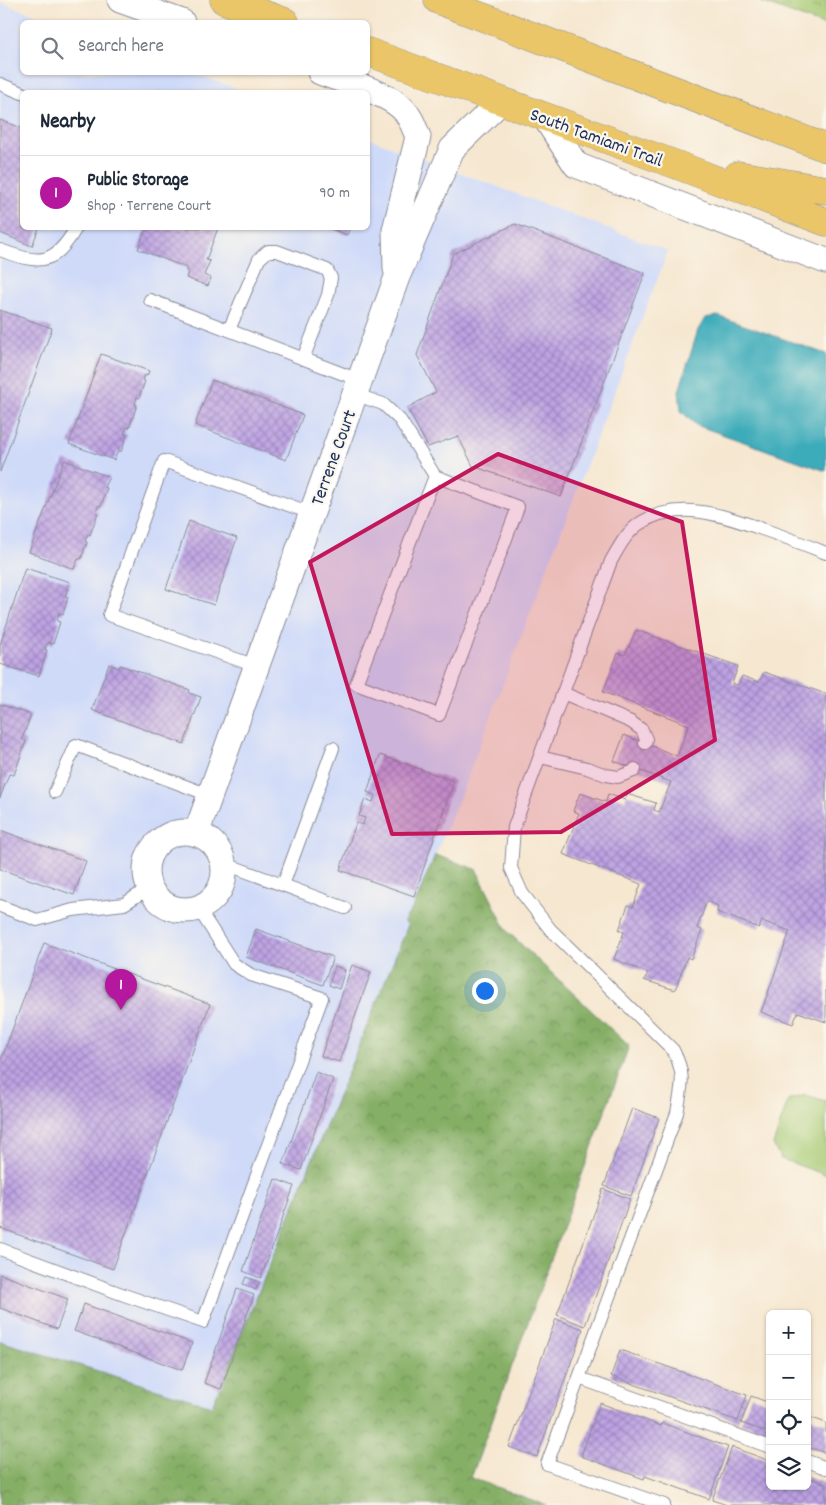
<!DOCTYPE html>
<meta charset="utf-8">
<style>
body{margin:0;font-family:Dekko,sans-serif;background:#f6f6f7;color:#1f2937}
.controls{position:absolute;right:15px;bottom:15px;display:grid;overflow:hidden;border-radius:8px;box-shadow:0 1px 4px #0004}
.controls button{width:45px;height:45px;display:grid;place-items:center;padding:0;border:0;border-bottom:1px solid #e0e1e3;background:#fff;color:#1f2937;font:25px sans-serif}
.you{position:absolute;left:484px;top:990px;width:18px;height:18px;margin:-12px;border:4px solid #fff;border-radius:50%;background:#1a73e8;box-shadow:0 0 0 8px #1a73e833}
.badge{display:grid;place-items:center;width:32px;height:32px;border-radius:50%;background:#b5179e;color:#fff;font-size:16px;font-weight:700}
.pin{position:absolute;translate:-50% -41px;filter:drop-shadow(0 1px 2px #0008)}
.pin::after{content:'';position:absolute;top:26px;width:18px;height:15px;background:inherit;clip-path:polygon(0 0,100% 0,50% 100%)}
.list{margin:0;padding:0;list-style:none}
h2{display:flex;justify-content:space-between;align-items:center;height:65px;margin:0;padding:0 20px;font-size:21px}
h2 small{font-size:16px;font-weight:400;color:#747a83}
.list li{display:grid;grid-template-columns:32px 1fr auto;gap:15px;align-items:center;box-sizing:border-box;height:75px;padding:0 20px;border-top:1px solid #e0e1e3}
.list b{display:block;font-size:19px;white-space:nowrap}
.list p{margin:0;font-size:16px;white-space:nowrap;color:#747a83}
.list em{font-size:16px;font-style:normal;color:#747a83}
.icon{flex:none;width:28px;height:28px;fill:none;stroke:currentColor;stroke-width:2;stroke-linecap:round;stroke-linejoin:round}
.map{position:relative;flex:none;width:826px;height:1505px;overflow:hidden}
.search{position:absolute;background:#fff;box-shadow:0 1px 4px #0004;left:20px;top:20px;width:350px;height:55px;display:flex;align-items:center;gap:12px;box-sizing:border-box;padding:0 18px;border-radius:8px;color:#747a83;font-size:19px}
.panel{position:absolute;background:#fff;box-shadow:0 1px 4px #0004;left:20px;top:90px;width:350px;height:140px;border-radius:8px}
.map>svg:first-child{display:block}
</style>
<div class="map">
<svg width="826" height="1505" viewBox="0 0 826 1505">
<defs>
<pattern id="grass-tufts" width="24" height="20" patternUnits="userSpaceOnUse" patternTransform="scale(1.25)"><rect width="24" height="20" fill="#a8cb74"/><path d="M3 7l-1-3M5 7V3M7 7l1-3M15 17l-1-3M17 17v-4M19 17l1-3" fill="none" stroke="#88a562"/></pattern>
<pattern id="forest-crowns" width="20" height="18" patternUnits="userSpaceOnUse" patternTransform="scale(1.25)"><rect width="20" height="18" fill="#86af66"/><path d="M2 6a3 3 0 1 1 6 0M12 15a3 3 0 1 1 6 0" fill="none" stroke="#6d8f57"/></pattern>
<pattern id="building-cross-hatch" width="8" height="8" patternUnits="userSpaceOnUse" patternTransform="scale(1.25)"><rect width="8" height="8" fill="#bea3e3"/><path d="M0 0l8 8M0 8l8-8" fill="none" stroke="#9a85bb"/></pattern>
</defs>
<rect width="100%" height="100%" fill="#fbf7ec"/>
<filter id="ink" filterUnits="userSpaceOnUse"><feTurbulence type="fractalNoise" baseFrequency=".02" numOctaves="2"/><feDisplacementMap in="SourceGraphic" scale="10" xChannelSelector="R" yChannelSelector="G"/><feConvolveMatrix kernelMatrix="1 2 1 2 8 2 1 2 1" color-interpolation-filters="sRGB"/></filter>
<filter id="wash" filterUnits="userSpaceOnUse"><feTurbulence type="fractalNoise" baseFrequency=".0096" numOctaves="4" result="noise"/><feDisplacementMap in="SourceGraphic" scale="20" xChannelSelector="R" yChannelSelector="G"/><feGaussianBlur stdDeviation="1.12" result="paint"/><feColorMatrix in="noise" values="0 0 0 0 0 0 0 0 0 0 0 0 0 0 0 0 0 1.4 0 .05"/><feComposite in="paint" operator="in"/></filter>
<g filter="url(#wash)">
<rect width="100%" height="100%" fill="#f6e7d0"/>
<path fill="#cfdaf9" d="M 0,2 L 55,22 L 22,22 L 22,72 L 192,73 L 247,92 L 22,92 L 22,228 L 368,228 L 368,138 L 668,251 L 463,789 L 414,906 L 404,921 L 408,925 L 212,1406 L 0,1341 Z"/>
<path fill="url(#grass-tufts)" stroke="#627d69" d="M 756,0 L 826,0 L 826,26 Z"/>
<path fill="url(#forest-crowns)" stroke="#506f62" d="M 435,855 L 476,869 L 507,931 L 629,1046 L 471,1478 L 546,1505 L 0,1505 L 0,1341 L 212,1406 L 408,925 L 404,921 L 414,906 Z"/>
<path fill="#a8cb74" stroke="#627d69" d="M 806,1095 L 826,1101 L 826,1175 L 781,1159 L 773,1145 L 788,1100 Z"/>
<path fill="#3dacba" stroke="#2c6e8c" d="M 718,316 L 826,354 L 826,471 L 696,425 L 681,411 L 679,391 L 698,330 L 705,318 Z"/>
<g id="blocks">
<path fill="url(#building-cross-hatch)" d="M 0,120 L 22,128 L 22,228 L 39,228 L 32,246 L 0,233 Z
M 515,224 L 645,273 L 561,497 L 473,466 L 458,436 L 428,447 L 407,408 L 436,392 L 417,355 L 453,254 Z
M 146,228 L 218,228 L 206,260 L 210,261 L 204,275 L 211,278 L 208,286 L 186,278 L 188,272 L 186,271 L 187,268 L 138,249 Z
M 329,228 L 350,228 L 347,235 Z
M 0,310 L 52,328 L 0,472 Z
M 101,354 L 149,371 L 147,376 L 145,375 L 143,380 L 145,381 L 139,398 L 137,397 L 135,404 L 137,405 L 129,428 L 127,427 L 124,434 L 127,435 L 121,452 L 118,451 L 114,460 L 69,444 Z
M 212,380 L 303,415 L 286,460 L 195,425 Z
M 64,460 L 109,477 L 104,487 L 107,488 L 101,506 L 99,505 L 96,512 L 98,513 L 90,535 L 88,534 L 85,541 L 87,542 L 81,559 L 78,559 L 74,569 L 29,552 Z
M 189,521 L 237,538 L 214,605 L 166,589 Z
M 25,568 L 70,582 L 65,596 L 68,597 L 63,614 L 59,613 L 57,621 L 60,622 L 53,644 L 48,642 L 45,649 L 47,650 L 39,676 L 0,664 L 0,645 Z
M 636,630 L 738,666 L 732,684 L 738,685 L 742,676 L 759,682 L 764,672 L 826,694 L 826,1022 L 798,1012 L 793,1024 L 761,1012 L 790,931 L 762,921 L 759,928 L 717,912 L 718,906 L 707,901 L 697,928 L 702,930 L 691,959 L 687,957 L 675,990 L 644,980 L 648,973 L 614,959 L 624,932 L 619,930 L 628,905 L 633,907 L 641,884 L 563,854 L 579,813 L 573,811 L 580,793 L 606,802 L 608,794 L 625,800 L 627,794 L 656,803 L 654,810 L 659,812 L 671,782 L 614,761 L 624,735 L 677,756 L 689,725 L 603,692 L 618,653 L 625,655 Z
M 109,664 L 119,668 L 120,665 L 190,690 L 189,693 L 201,697 L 184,744 L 92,710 Z
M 0,704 L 31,715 L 22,739 L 26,741 L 14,775 L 9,774 L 0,798 Z
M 380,755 L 454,781 L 414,896 L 340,870 L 356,823 L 363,825 L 365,818 L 359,816 L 365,799 L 373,802 L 375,795 L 367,792 Z
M 0,830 L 86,861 L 74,895 L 0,869 Z
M 256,929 L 333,957 L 323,985 L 246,957 Z
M 44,943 L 210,1004 L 113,1269 L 0,1228 L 0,1063 Z
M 352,965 L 371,972 L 339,1062 L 321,1056 Z
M 335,966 L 345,970 L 339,989 L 329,985 Z
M 316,1072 L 333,1079 L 301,1170 L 283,1164 Z
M 632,1108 L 659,1118 L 631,1196 L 604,1186 Z
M 275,1179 L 294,1186 L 261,1278 L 243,1271 Z
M 603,1189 L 630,1199 L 585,1326 L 557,1315 Z
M 0,1274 L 68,1299 L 57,1329 L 0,1308 Z
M 246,1277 L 259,1282 L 256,1290 L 243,1284 Z
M 237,1289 L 254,1295 L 221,1389 L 204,1383 Z
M 84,1304 L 192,1343 L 182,1370 L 74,1331 Z
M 556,1319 L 583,1329 L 537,1457 L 509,1447 Z
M 620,1350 L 747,1395 L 738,1421 L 611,1376 Z
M 751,1396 L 770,1403 L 770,1433 L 741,1423 Z
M 600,1403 L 661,1426 L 662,1423 L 728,1447 L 709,1499 L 645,1476 L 644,1479 L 581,1456 Z
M 807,1416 L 826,1423 L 826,1453 L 807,1447 Z
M 732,1447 L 770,1461 L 770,1486 L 807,1486 L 807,1477 L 826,1484 L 826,1505 L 727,1505 L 712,1500 Z"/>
</g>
</g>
<g filter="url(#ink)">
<use href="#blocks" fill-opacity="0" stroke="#888b97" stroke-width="1"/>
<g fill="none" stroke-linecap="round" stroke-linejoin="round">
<defs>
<path id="service" d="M 0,84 L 22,93
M 0,250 C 39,264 53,267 76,228
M 150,300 L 359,380
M 229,330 L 259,259 L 268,251 L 277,251 L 327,270 L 331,278 L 328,295 L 303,359
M 354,394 L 383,404 L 400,420 L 435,476
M 435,476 L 518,507 L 439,715 L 356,684 Z
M 256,666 L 109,615 L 164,461 L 311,513
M 563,693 L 631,722 L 642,730 L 646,739 L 645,743
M 540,757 L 587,768 L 606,775 L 618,777 L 634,771 L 635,769
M 55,792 L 76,745 L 209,795
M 223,863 L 345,908
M 283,885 L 333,748
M 0,906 L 37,920 L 73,910 L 124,904 L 149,888
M 0,1249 L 127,1296 L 203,1322 L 322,998 L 251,975 L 234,964 L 198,908
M 579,1378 L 770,1447
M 807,1461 L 826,1468
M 664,1505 L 547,1464 L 677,1113 C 682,1085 686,1075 673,1050 L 550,929 L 522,893 L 511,868 L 514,827 L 611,561 C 619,547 626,533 639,524 C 678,498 725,516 765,530 C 785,537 806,545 826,553"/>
<path id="minor" d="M 120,0 L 182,22
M 320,72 C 342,81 387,92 403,109 C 411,117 414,127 418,137 L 395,230 L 396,269
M 544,116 L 576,165 L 826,261
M146 871a39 39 0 1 1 78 0a39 39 0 1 1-78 0Z
M 196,834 L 397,277 L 452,149 L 501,101"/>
<path id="primary" d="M 224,0 L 285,22
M 438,0 L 826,148
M 368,52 L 677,165 L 826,222
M 738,175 L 826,190"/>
</defs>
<use href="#service" stroke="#888b97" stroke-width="14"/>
<use href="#minor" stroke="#888b97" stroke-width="27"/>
<use href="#primary" stroke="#888b97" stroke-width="29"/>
<use href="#service" stroke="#fff" stroke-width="12"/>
<use href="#minor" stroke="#fff" stroke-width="25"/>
<use href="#primary" stroke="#eac669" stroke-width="28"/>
</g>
</g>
<path fill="#c2185b" fill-opacity="0.2" stroke="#c2185b" stroke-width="4" stroke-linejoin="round" d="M 498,454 L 682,522 L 715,740 L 561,832 L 392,834 L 310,562 Z"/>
<g text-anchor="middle" stroke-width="4.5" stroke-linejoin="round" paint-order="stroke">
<g font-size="19" fill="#1b2f5e" stroke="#fbf7ec">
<text transform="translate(597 136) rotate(20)" y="7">South Tamiami Trail</text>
<text transform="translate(332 457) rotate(-70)" y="7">Terrene Court</text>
</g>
</g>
</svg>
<div class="controls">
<button>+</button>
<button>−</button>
<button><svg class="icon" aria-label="locate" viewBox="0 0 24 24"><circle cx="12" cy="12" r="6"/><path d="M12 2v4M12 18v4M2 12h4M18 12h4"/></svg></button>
<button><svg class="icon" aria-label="layers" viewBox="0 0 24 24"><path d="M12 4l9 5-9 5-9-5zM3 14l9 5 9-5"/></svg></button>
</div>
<div class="you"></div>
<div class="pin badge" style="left:121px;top:1010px">1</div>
<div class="search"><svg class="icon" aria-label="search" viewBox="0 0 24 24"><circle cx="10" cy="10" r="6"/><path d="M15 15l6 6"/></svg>Search here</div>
<section class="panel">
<h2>Nearby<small></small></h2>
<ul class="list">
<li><span class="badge">1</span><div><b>Public Storage</b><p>Shop · Terrene Court</p></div><em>90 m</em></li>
</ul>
</section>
</div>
